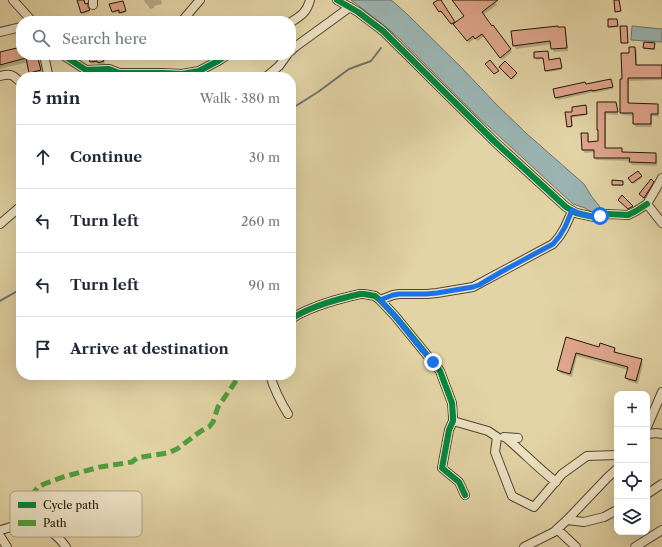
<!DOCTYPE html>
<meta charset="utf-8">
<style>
body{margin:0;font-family:"Libre Caslon Text",serif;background:#f6f6f7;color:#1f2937}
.controls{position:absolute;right:12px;bottom:12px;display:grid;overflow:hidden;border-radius:8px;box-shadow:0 4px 16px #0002}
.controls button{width:36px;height:36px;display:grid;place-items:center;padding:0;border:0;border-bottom:1px solid #e0e1e3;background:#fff;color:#1f2937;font:20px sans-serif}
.stop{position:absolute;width:12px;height:12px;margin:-9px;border:3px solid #1a73e8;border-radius:50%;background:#fff}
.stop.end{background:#1a73e8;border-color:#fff;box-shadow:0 1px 4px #0008}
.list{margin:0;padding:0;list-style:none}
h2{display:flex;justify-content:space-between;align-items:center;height:52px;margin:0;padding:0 16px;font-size:17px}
h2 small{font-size:13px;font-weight:400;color:#747a83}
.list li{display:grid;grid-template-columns:26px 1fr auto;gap:12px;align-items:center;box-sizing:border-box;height:64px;padding:0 16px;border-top:1px solid #e0e1e3}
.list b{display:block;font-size:15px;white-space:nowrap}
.list em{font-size:13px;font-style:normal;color:#747a83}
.icon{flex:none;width:22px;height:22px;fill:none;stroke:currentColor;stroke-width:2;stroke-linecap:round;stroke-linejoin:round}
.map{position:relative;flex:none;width:662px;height:547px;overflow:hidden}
.search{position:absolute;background:#fff;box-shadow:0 4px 16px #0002;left:16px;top:16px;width:280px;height:44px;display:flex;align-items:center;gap:10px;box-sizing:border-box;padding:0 14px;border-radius:16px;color:#747a83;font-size:15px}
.panel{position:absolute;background:#fff;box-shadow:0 4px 16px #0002;left:16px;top:72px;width:280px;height:308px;border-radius:16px}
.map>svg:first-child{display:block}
</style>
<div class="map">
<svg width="662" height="547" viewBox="0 0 662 547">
<rect width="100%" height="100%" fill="#e3d4a6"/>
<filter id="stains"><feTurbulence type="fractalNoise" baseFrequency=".005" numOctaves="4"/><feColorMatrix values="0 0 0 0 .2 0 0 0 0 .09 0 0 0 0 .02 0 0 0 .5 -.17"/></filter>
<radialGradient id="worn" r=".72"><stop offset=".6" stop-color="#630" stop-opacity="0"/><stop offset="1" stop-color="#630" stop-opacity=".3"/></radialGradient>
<path fill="#9bb5b3" stroke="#6a756f" d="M 351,0 L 391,0 L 397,5 L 407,14 L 461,67 L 496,104 L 526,133 L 584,184 L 592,197 L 600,207 L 595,214 L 585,208 L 573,204 L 476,115 L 398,37 L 381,23 Z
M 632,26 L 662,29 L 662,42 L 631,40 Z"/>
<path fill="#0003" d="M 78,0 L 84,0 L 85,5 L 90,12 L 83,14 Z
M 144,0 L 161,0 L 162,4 L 154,6 L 154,8 L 150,9 L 147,4 L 146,4 Z
M 440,0 L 455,24 L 465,17 L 453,0 L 494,0 L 497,5 L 483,15 L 492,28 L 493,27 L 512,52 L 502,60 L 484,36 L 478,41 L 475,38 L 469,43 L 454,24 L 452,25 L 443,12 L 441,13 L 434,4 Z
M 123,3 L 126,12 L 121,14 L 120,12 L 113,13 L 111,5 Z
M 617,21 L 618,27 L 610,28 L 609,27 Z
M 558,28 L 565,28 L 566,31 L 568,51 L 554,52 L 552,48 L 552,44 L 516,49 L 514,45 Z
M 654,44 L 655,46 L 655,50 L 645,49 L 644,48 Z
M 21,48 L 21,55 L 38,55 L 42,73 L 32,76 L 30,72 L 28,62 L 0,69 L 0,53 Z
M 635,48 L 637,51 L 637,66 L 662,66 L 662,80 L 629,81 L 629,104 L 657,105 L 659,108 L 659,117 L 652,116 L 652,127 L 636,127 L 634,124 L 634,116 L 623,115 L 621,112 L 623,80 L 630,54 Z
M 547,52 L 549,54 L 549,61 L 560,59 L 562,70 L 547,72 L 546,70 L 544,59 L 536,60 L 535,53 Z
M 90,55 L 108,55 L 109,58 L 104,59 L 105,64 L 100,65 L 99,63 L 92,64 L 91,62 Z
M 501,69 L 516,73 L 517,75 L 512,80 Z
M 612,83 L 613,89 L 594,93 L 594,92 L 558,100 L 556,98 L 586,85 Z
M 598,103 L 617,106 L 618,115 L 606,114 L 606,149 L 621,149 L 623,153 L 655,154 L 657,157 L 657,166 L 632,165 L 630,161 L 596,160 L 595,157 L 595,152 L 585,153 L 583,150 L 587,134 L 589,136 L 589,143 L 599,142 Z
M 586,108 L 587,115 L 571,118 L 572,127 L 569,128 L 566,113 L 574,113 Z
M 638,172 L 642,178 L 634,184 L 630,178 Z
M 622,182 L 623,186 L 613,186 L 613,185 Z
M 653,182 L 654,184 L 645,199 L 641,196 Z
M 567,339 L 600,348 L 614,348 L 616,352 L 616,353 L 641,360 L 643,364 L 638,384 L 628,381 L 626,378 L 628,370 L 577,356 L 572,377 L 560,373 L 558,370 Z"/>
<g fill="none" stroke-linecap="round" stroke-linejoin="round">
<path stroke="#6a756f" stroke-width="2" d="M 291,109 L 318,92 L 349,69 L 371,61 L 381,48
M 0,301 L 21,289"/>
</g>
<path fill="#e1a78e" stroke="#211508" d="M 77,0 L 84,0 L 85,4 L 88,3 L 88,7 L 90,10 L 81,13 Z
M 438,0 L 441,0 L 455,22 L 451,24 L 441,11 L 439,12 L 433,3 Z
M 452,0 L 498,0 L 482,12 L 492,26 L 493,25 L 511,49 L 500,58 L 482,34 L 475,39 L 473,36 L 467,41 L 453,24 L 464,16 Z
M 614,0 L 619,0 L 621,11 L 615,12 Z
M 123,1 L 126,11 L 119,13 L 119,10 L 112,12 L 109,4 Z
M 608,19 L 617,19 L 618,26 L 608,27 Z
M 558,26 L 558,27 L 565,27 L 567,48 L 551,49 L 550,41 L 513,46 L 511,31 Z
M 620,26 L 627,26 L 628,43 L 621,43 Z
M 644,42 L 655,43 L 654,49 L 643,48 Z
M 21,47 L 21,55 L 37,55 L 41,70 L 29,73 L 26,58 L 0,65 L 0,52 Z
M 629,47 L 635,47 L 636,65 L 662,65 L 662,78 L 628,78 L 628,103 L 658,104 L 658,114 L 651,114 L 651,124 L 633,124 L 633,113 L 620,113 L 620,79 L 622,79 L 621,53 L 629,53 Z
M 548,51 L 549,60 L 560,58 L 562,68 L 545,71 L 543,58 L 534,58 L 534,52 Z
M 88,55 L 102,55 L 104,61 L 98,63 L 97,61 L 90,62 Z
M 490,60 L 499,71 L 494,74 L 485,64 Z
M 505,61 L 517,73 L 511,79 L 499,67 Z
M 611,79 L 613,87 L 592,91 L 592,90 L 555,98 L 553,89 L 585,82 L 586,84 Z
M 597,102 L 616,102 L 618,112 L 605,112 L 605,148 L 622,148 L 622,152 L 656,153 L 656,163 L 629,162 L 630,158 L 594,158 L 594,150 L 582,150 L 581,133 L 588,133 L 588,142 L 598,141 L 598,130 L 597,130 Z
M 586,105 L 587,114 L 571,116 L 572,126 L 567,127 L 565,112 L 572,112 L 572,107 Z
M 638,171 L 642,176 L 632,183 L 628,178 Z
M 651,179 L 654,182 L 644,198 L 639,194 Z
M 612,180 L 623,181 L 623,185 L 612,185 Z
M 622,195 L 633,206 L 628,209 L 618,200 Z
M 566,337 L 599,347 L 600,343 L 615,348 L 614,352 L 642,359 L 636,381 L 625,378 L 628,367 L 576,353 L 570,374 L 557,370 Z"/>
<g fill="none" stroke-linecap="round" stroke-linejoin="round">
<defs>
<path id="minor" d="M 13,0 L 32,21
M 93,0 L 93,5
M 337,0 L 358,12 L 383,31 L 495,142 L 566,207 L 576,213 L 594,217 L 608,214 L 628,215 L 636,211 L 647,204
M 182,21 L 200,0
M 291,22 C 301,16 307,12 310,0
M 0,32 L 21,27
M 291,51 L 295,47 L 350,7
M 44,55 L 48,74
M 63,55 L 86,70 L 109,69 L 119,73 L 162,73 L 182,74 L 199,71 L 218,61 L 227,55
M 0,76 C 12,73 13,75 21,83
M 266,77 L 279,66 L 287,55
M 662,178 L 647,204 L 662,223
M 0,224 L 21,206
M 380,300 L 393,295 L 399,294 L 427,294 L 437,293 L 473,287 L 553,244 C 563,234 567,223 572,211
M 291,319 C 310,306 338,299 360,294 L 364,294 L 375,296 L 380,300 L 395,316 L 440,371 L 452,403 L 453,417 L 453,421 L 449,430 L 442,468 L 459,482 L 465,495
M 270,375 C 274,389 280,401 288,414
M 453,421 L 488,431 L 497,437 L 495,452 L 512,496 L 534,507 L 562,474 L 587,456 L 617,455
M 647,427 L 662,392
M 647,434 L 657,433 L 662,434
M 504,437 L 518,438
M 505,437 C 523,452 538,468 556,482
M 647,494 L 662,484
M 567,520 L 584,522 L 604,517 L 617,510
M 557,529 L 576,547
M 0,530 C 7,529 14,525 22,524 C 40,521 56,533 66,547
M 0,536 L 7,547
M 524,547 L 554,532 L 567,520 L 608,477 L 617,469
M 635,547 L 662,530"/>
</defs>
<use href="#minor" stroke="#524530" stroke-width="10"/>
<use href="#minor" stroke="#ede3c5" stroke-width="8"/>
<path stroke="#50a03e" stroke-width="5" stroke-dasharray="10 5" stroke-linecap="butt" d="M 21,524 L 24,510 L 29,499 L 38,487 L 44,484 L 63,477 L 100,467 L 132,462 L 137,458 L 142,457 L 168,453 L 177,449 L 201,431 L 209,427 L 213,422 L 218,407 L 240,375"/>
<defs>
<path id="cycleway" d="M 337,0 L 358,12 L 383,31 L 495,142 L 566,207 L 576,213 L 594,217 L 608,214 L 628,215 L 636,211 L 647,204
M 63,55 L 86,70 L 109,69 L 119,73 L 162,73 L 182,74 L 199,71 L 218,61 L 227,55
M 291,319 C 310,306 338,299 360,294 L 364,294 L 375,296 L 380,300 L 395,316 L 440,371 L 452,403 L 453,417 L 453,421 L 449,430 L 442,468 L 459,482 L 465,495"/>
</defs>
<use href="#cycleway" stroke="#ede3c5" stroke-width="8"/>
<use href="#cycleway" stroke="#00873e" stroke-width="6"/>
</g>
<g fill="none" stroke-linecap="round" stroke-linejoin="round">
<path stroke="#1a73e8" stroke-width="5" d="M 433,362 L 413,339 L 395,316 L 380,300 L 393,295 L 399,294 L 426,294 L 437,293 L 473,287 L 479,285 L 501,272 L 553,244 C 563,234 567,223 572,210 C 581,215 590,218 600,216"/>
</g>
<rect x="10" y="491" width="132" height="46" rx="6" fill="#ede3c5" stroke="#b0a58c" stroke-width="1"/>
<rect x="18" y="502" width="18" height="6" fill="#00873e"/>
<rect x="18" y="520" width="18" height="6" fill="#50a03e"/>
<g font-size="11" fill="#211508">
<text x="43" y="509">Cycle path</text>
<text x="43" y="527">Path</text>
</g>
<rect width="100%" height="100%" filter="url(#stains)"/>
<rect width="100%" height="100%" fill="url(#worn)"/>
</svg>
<div class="controls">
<button>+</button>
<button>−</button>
<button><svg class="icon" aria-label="locate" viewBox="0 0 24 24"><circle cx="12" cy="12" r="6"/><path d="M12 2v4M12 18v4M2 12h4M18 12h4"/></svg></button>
<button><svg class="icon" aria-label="layers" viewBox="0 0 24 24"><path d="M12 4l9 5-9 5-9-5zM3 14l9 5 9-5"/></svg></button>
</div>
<div class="stop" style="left:600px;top:216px"></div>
<div class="stop end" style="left:433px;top:362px"></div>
<div class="search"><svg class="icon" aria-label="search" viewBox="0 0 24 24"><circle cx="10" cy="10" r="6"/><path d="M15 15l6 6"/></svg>Search here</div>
<section class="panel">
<h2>5 min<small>Walk · 380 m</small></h2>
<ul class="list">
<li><svg class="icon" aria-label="ahead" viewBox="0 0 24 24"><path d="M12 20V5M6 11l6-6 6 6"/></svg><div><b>Continue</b></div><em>30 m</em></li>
<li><svg class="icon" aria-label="left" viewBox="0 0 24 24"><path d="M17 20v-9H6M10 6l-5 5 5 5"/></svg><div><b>Turn left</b></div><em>260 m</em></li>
<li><svg class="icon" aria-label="left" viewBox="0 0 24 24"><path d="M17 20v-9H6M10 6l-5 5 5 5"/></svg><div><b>Turn left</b></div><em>90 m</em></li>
<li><svg class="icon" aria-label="arrive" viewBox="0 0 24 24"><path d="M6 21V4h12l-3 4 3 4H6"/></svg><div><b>Arrive at destination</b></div></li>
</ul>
</section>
</div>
